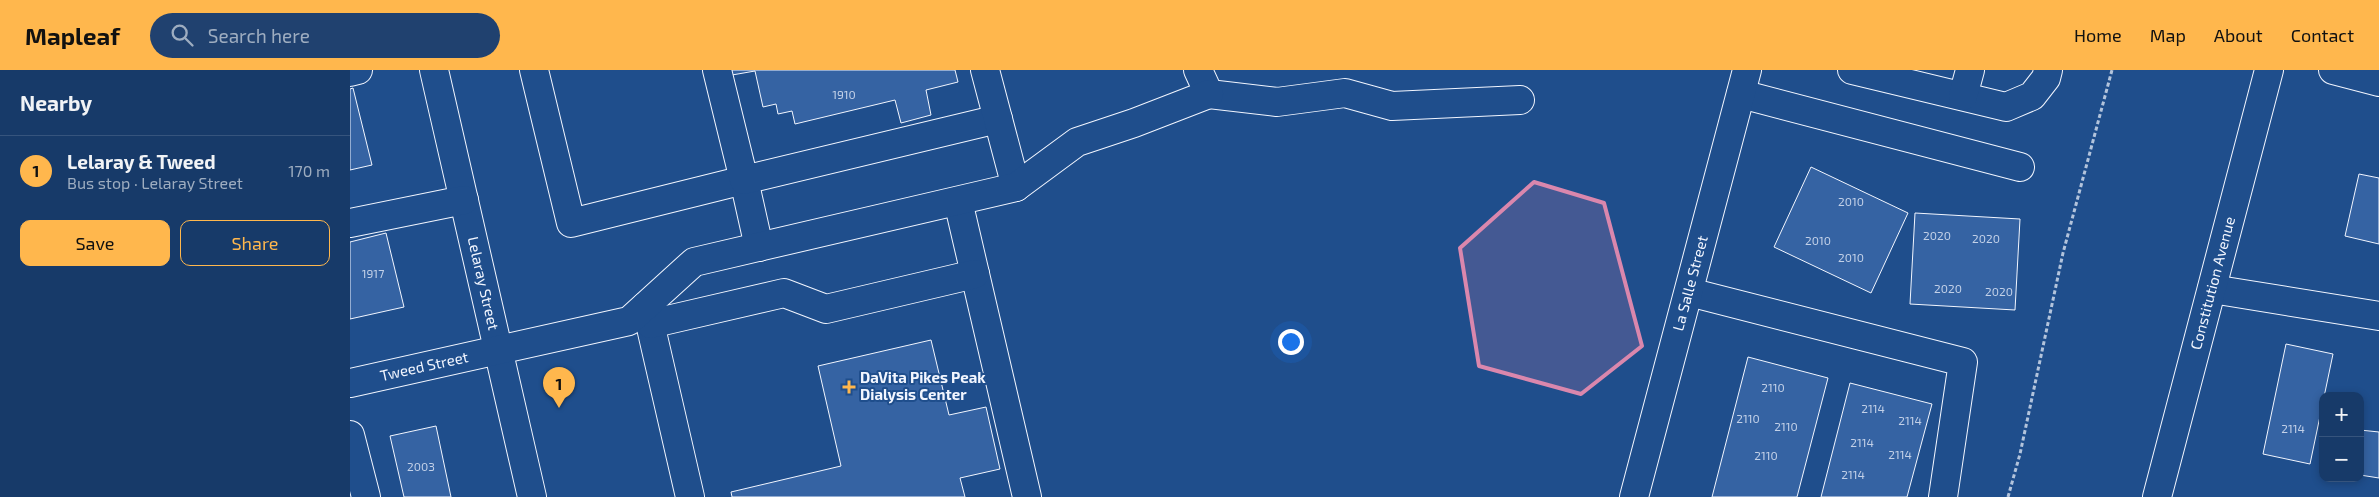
<!DOCTYPE html>
<meta charset="utf-8">
<style>
body{margin:0;font-family:"Exo 2",sans-serif;background:#20416f;color:#f1f3f6}
.controls{position:absolute;right:15px;bottom:15px;display:grid;overflow:hidden;border-radius:10px;box-shadow:0 2px 8px #0003}
.controls button{width:45px;height:45px;display:grid;place-items:center;padding:0;border:0;border-bottom:1px solid #36547d;background:#173a69;color:#f1f3f6;font:25px sans-serif}
.you{position:absolute;left:940px;top:271px;width:18px;height:18px;margin:-12px;border:4px solid #fff;border-radius:50%;background:#1a73e8;box-shadow:0 0 0 8px #1a73e833}
.badge{display:grid;place-items:center;width:32px;height:32px;border-radius:50%;background:#ffb74d;color:#111;font-size:16px;font-weight:700}
.pin{position:absolute;translate:-50% -41px;filter:drop-shadow(0 1px 2px #0008)}
.pin::after{content:'';position:absolute;top:26px;width:18px;height:15px;background:inherit;clip-path:polygon(0 0,100% 0,50% 100%)}
.list{margin:0;padding:0;list-style:none}
h2{display:flex;justify-content:space-between;align-items:center;height:65px;margin:0;padding:0 20px;font-size:21px}
h2 small{font-size:16px;font-weight:400;color:#9eadc0}
.list li{display:grid;grid-template-columns:32px 1fr auto;gap:15px;align-items:center;box-sizing:border-box;height:70px;padding:0 20px;border-top:1px solid #36547d}
.list b{display:block;font-size:19px;white-space:nowrap}
.list p{margin:0;font-size:16px;white-space:nowrap;color:#9eadc0}
.list em{font-size:16px;font-style:normal;color:#9eadc0}
.actions{display:flex;gap:10px;padding:15px 20px}
.actions a{flex:1;padding:11px 0;border:1px solid #ffb74d;border-radius:10px;text-align:center;font-size:18px;color:#ffb74d}
.actions .main{background:#ffb74d;color:#111}
.icon{flex:none;width:28px;height:28px;fill:none;stroke:currentColor;stroke-width:2;stroke-linecap:round;stroke-linejoin:round}
.map{position:relative;flex:none;width:2029px;height:427px;overflow:hidden}
header{display:flex;align-items:center;gap:30px;box-sizing:border-box;height:70px;padding:0 25px;background:#ffb74d;color:#111}
header strong{font-size:24px}
nav{display:flex;gap:28px;margin-inline-start:auto;font-size:18px}
.search{width:350px;height:45px;background:#20416f;display:flex;align-items:center;gap:12px;box-sizing:border-box;padding:0 18px;border-radius:28px;color:#9eadc0;font-size:19px}
main{display:flex}
aside{flex:1;background:#173a69}
.map>svg:first-child{display:block}
</style>
<header>
<strong>Mapleaf</strong>
<div class="search"><svg class="icon" aria-label="search" viewBox="0 0 24 24"><circle cx="10" cy="10" r="6"/><path d="M15 15l6 6"/></svg>Search here</div>
<nav><a>Home</a><a>Map</a><a>About</a><a>Contact</a></nav>
</header>
<main>
<aside>
<h2>Nearby<small></small></h2>
<ul class="list">
<li><span class="badge">1</span><div><b>Lelaray &amp; Tweed</b><p>Bus stop · Lelaray Street</p></div><em>170 m</em></li>
</ul>
<div class="actions"><a class="main">Save</a><a>Share</a></div>
</aside>
<div class="map">
<svg width="2029" height="427" viewBox="0 0 2029 427">
<rect width="100%" height="100%" fill="#1f4e8c"/>
<path fill="#3563a3" stroke="#f2f6ff" d="M 381,0 L 605,0 L 608,12 L 576,20 L 581,45 L 551,53 L 545,30 L 445,54 L 442,41 L 428,44 L 426,34 L 413,37 L 405,1 L 382,5 Z
M 3,18 L 22,95 L 0,100 L 0,19 Z
M 1461,97 L 1558,143 L 1521,223 L 1424,177 Z
M 2009,104 L 2029,108 L 2029,174 L 1995,166 Z
M 1565,143 L 1670,149 L 1665,240 L 1560,234 Z
M 36,163 L 54,237 L 0,249 L 0,172 Z
M 581,270 L 599,345 L 636,337 L 650,399 L 610,408 L 615,427 L 382,427 L 381,422 L 491,396 L 468,296 Z
M 1936,274 L 1983,284 L 1960,394 L 1913,384 Z
M 1398,287 L 1478,308 L 1447,427 L 1362,427 Z
M 1500,313 L 1582,334 L 1557,427 L 1471,427 Z
M 86,356 L 101,427 L 54,427 L 40,366 Z
M 2010,360 L 2029,362 L 2029,408 L 2010,405 Z"/>
<g fill="none" stroke-linecap="round" stroke-linejoin="round">
<defs>
<g id="minor">
<path id="s1" d="M 84,0 L 182,427"/>
<path d="M 184,0 L 221,153 L 394,110 L 409,177"/>
<path d="M 367,0 L 394,110 L 648,49"/>
<path d="M 635,0 L 666,117"/>
<path d="M 848,0 L 859,24 L 927,32 L 995,23 L 1042,36 L 1170,30"/>
<path d="M 1502,0 L 1656,37 L 1682,26 L 1696,8 L 1698,0"/>
<path d="M 1983,0 L 2029,12"/>
<path d="M 0,2 L 8,0"/>
<path d="M 1391,24 L 1670,97"/>
<path d="M 1613,26 L 1620,0"/>
<path d="M 608,131 L 677,427"/>
<path d="M 0,153 L 114,130"/>
<path d="M 1862,219 L 2029,246"/>
<path d="M 1339,222 L 1613,292 L 1593,427"/>
<path d="M 296,236 L 340,427"/>
<path d="M 300,254 L 434,223 L 476,239 L 625,204"/>
<path id="s2" d="M 0,313 L 279,251 L 344,192 L 666,117 L 727,72 L 784,53 L 859,24"/>
<path d="M 0,365 L 16,427"/>
<path id="s3" d="M 1284,427 L 1397,0"/>
</g>
<g id="major">
<path id="s4" d="M 1807,427 L 1919,0"/>
</g>
</defs>
<use href="#minor" stroke="#f2f6ff" stroke-width="30"/>
<use href="#major" stroke="#f2f6ff" stroke-width="30"/>
<path stroke="#b3c4dc" stroke-width="3" stroke-dasharray="4 2.5" stroke-linecap="butt" d="M 1658,427 L 1670,384 L 1713,183 L 1762,0"/>
<use href="#minor" stroke="#1f4e8c" stroke-width="28"/>
<use href="#major" stroke="#1f4e8c" stroke-width="28"/>
</g>
<path fill="#da87ad" fill-opacity="0.2" stroke="#da87ad" stroke-width="4" stroke-linejoin="round" d="M 1184,112 L 1254,133 L 1292,276 L 1231,324 L 1129,296 L 1110,178 Z"/>
<path fill="#ffb74d" stroke="#1f4e8c" stroke-width="2" d="M496.5 309.5h5v5h5v5h-5v5h-5v-5h-5v-5h5z"/>
<g text-anchor="middle" stroke-width="4" stroke-linejoin="round" paint-order="stroke">
<g font-size="12" fill="#c3d1e8">
<text x="494" y="29">1910</text>
<text x="1501" y="136">2010</text>
<text x="1587" y="170">2020</text>
<text x="1636" y="173">2020</text>
<text x="1468" y="175">2010</text>
<text x="1501" y="192">2010</text>
<text x="23" y="208">1917</text>
<text x="1598" y="223">2020</text>
<text x="1649" y="226">2020</text>
<text x="1423" y="322">2110</text>
<text x="1523" y="343">2114</text>
<text x="1398" y="353">2110</text>
<text x="1560" y="355">2114</text>
<text x="1436" y="361">2110</text>
<text x="1943" y="363">2114</text>
<text x="1512" y="377">2114</text>
<text x="1550" y="389">2114</text>
<text x="1416" y="390">2110</text>
<text x="71" y="401">2003</text>
<text x="1503" y="409">2114</text>
</g>
<g font-size="15" fill="#f2f6ff" stroke="#1f4e8c">
<text dy="5" stroke="none"><textPath href="#s1" startOffset="219">Lelaray Street</textPath></text>
<text dy="5" stroke="none"><textPath href="#s3" startOffset="221">La Salle Street</textPath></text>
<text dy="5" stroke="none"><textPath href="#s4" startOffset="221">Constitution Avenue</textPath></text>
<text dy="5" stroke="none"><textPath href="#s2" startOffset="76">Tweed Street</textPath></text>
</g>
<g font-size="15" font-weight="bold" fill="#f2f6ff" stroke="#1f4e8c" text-anchor="start">
<text x="510" y="313">DaVita Pikes Peak<tspan x="510" dy="17">Dialysis Center</tspan></text>
</g>
</g>
</svg>
<div class="controls">
<button>+</button>
<button>−</button>
</div>
<div class="you"></div>
<div class="pin badge" style="left:209px;top:338px">1</div>
</div>
</main>
